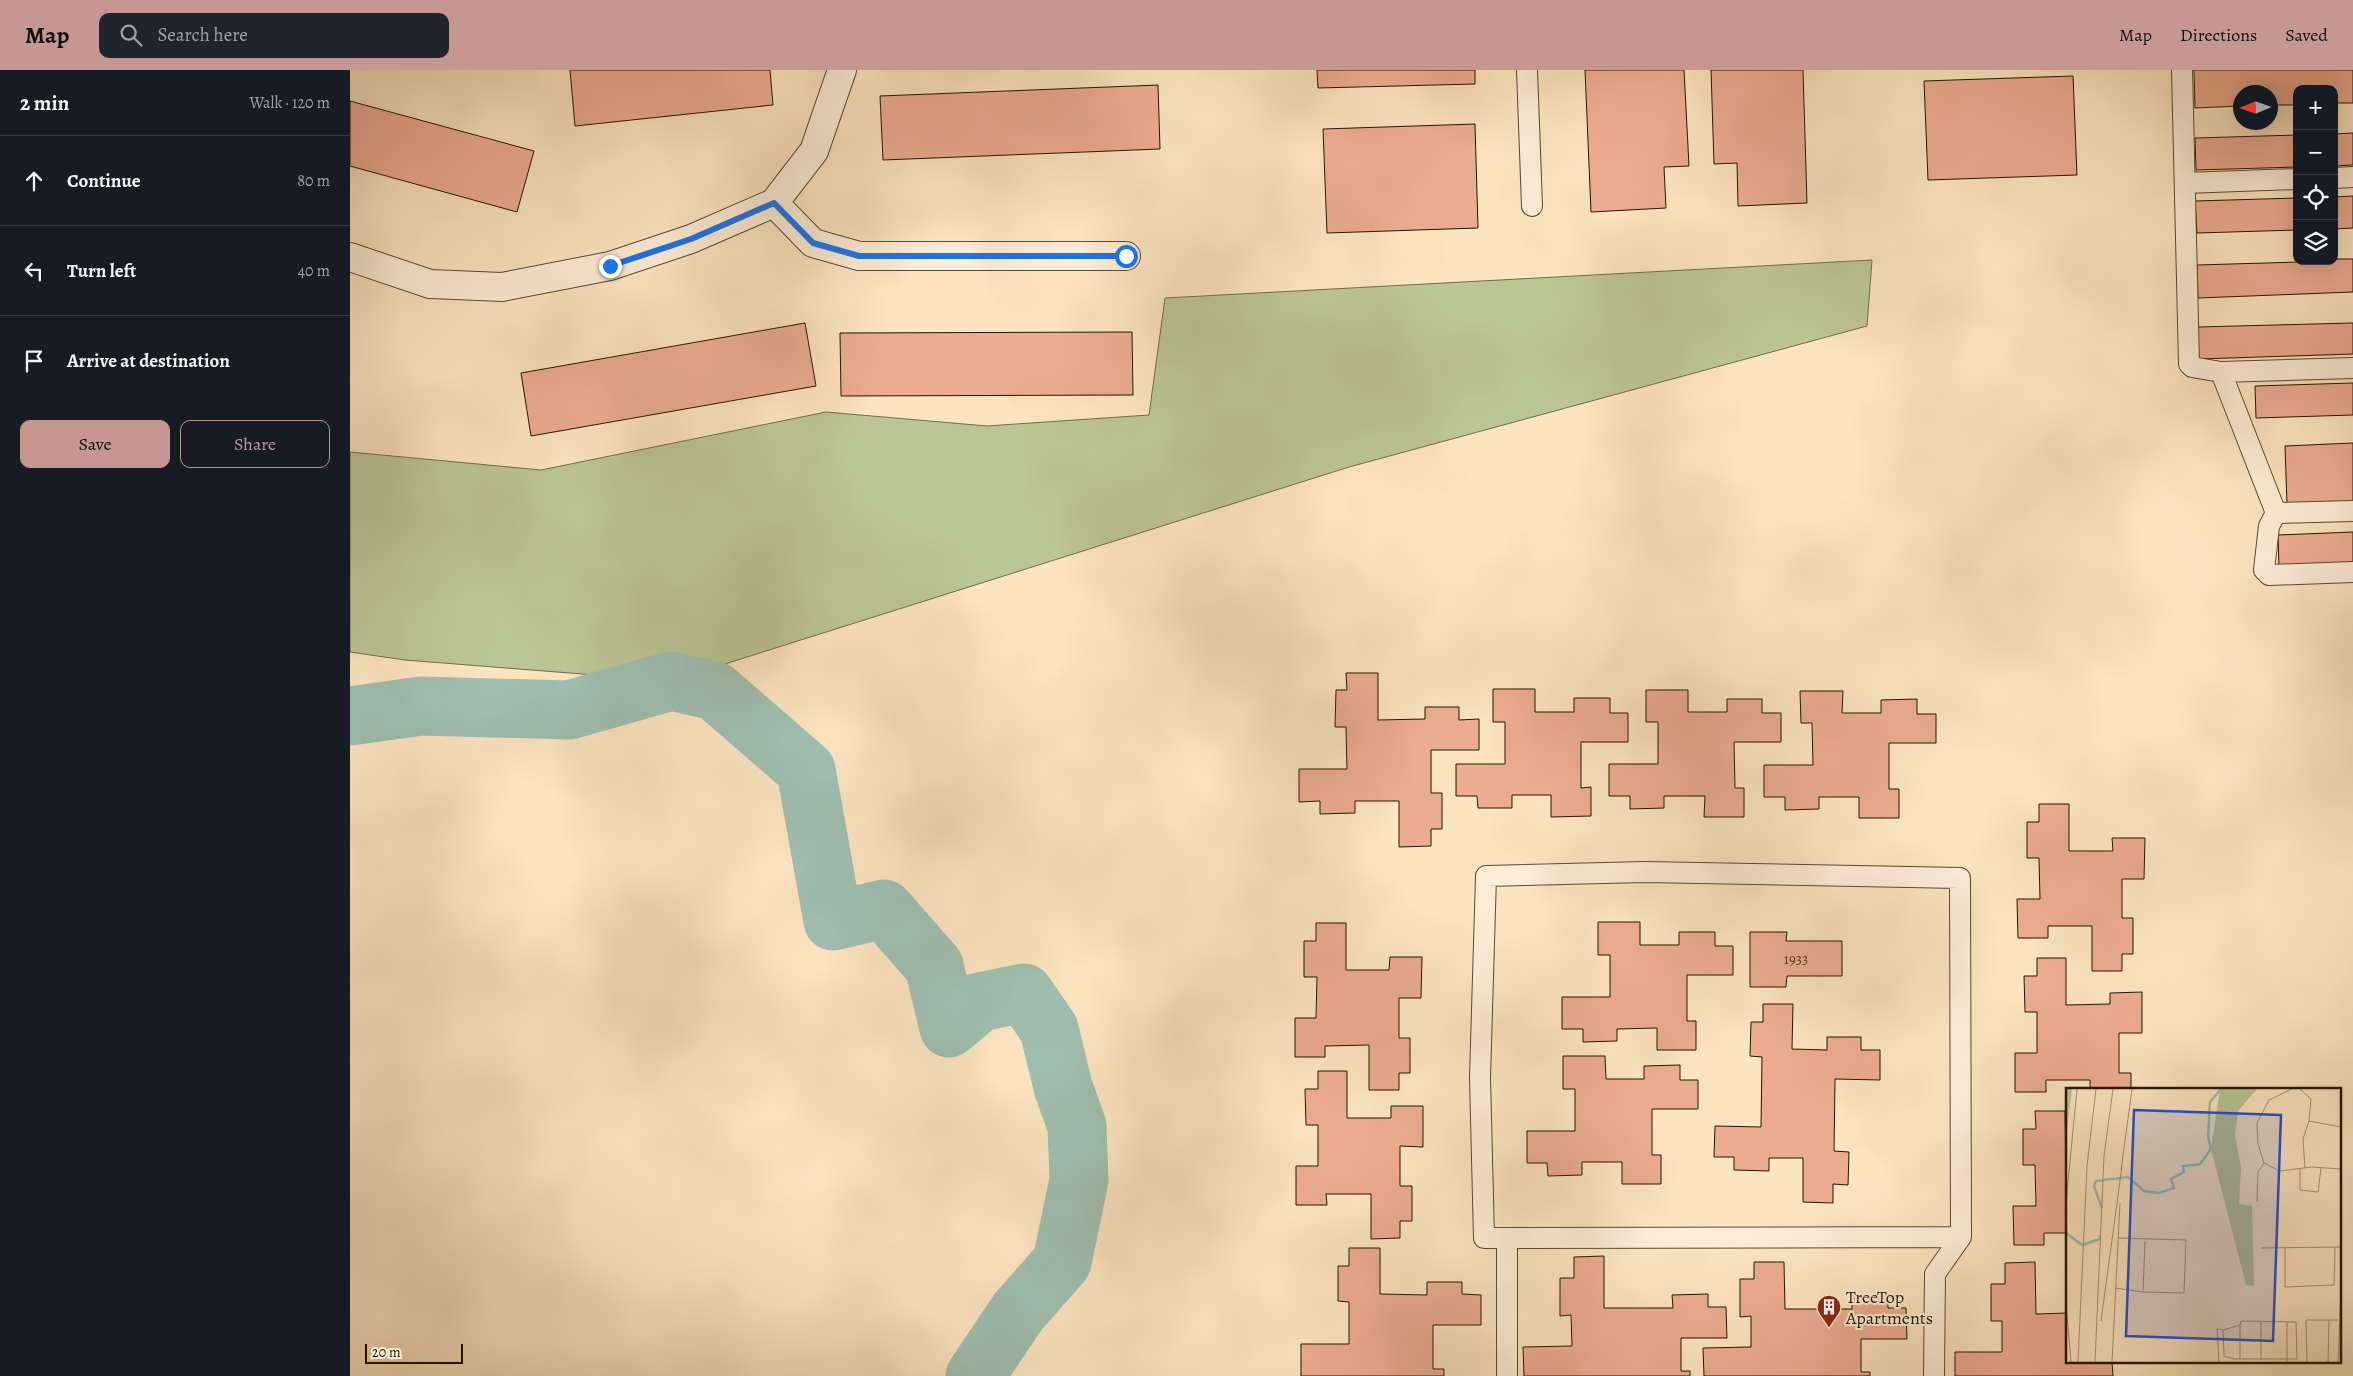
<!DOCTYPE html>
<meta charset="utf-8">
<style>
body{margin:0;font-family:Alegreya,serif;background:#20242c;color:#f1f3f6}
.controls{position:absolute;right:15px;top:15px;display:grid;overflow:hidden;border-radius:10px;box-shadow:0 5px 20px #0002}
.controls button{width:45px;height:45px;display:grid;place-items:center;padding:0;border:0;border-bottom:1px solid #363941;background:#171b24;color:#f1f3f6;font:25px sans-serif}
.compass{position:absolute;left:1883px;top:15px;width:45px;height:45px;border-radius:50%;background:#171b24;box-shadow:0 5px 20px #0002;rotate:268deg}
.scale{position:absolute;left:15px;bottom:12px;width:98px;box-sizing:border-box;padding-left:5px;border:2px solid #241501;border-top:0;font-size:14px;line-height:18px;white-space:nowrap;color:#241501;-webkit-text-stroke:4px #fdedd7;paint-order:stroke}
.stop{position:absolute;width:15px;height:15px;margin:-11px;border:4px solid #1a73e8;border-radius:50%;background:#fff}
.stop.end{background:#1a73e8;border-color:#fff;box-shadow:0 1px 5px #0008}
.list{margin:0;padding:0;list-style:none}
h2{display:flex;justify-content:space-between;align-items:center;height:65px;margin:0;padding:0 20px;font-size:21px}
h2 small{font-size:16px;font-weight:400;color:#9ea1a6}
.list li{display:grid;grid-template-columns:32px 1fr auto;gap:15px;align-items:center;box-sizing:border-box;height:90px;padding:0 20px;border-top:1px solid #363941}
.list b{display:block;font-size:19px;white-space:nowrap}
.list em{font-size:16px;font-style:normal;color:#9ea1a6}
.actions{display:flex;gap:10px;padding:15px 20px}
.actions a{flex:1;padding:11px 0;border:1px solid #c59692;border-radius:10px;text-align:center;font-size:18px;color:#c59692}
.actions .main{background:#c59692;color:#111}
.icon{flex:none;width:28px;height:28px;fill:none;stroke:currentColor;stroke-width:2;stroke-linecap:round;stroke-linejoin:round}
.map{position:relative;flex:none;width:2003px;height:1306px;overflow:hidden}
header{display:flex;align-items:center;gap:30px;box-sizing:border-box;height:70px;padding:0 25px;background:#c59692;color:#111}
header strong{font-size:24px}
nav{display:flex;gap:28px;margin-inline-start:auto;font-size:18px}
.search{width:350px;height:45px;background:#20242c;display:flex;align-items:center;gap:12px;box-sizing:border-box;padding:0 18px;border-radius:10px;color:#9ea1a6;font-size:19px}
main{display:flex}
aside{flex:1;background:#171b24}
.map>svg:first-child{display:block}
</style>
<header>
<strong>Map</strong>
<div class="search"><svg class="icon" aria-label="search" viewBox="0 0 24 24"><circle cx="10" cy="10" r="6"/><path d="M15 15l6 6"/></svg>Search here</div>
<nav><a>Map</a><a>Directions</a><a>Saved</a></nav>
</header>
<main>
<aside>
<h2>2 min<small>Walk · 120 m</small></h2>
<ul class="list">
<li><svg class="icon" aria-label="ahead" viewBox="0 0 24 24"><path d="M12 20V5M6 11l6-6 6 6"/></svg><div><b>Continue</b></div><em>80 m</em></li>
<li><svg class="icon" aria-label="left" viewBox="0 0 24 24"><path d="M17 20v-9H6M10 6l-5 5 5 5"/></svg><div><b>Turn left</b></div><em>40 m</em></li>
<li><svg class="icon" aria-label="arrive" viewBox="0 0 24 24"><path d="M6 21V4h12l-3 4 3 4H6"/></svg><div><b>Arrive at destination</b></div></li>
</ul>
<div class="actions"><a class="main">Save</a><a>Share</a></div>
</aside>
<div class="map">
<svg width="2003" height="1306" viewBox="0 0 2003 1306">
<rect width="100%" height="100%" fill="#fce4c1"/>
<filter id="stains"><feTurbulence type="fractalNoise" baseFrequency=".004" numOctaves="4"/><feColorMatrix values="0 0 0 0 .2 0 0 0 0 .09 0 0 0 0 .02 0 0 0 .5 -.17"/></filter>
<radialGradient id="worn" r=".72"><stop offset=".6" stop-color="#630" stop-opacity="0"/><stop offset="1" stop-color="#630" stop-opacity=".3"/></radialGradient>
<path fill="#bcc595" stroke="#706d4b" d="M 1522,190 L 1517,256 L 999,397 L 321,611 L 55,590 L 0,582 L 0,382 L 191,400 L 476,342 L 637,356 L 799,345 L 815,228 Z"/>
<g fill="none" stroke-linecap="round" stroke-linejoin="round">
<path stroke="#9fbfb0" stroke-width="59" d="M 0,646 L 71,636 L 219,640 L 321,611 L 365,621 L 456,700 L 483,851 L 534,839 L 584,896 L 599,958 L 630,932 L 674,923 L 699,959 L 713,1017 L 727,1056 L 729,1110 L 712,1192 L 668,1242 L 625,1306"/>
</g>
<path fill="#ecac91" stroke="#241501" d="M 220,0 L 420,0 L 423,35 L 225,56 Z
M 967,0 L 1125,0 L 1125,14 L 968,18 Z
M 1235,0 L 1334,0 L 1339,96 L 1314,97 L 1316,138 L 1241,142 Z
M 1361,0 L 1453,0 L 1457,133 L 1388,136 L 1387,93 L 1364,94 Z
M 1844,0 L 2003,0 L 2003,33 L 1984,33 L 1984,19 L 1947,19 L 1947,35 L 1920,35 L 1920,22 L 1890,22 L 1890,36 L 1845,38 Z
M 1723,6 L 1727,105 L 1578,110 L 1574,11 Z
M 808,15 L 810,79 L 533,90 L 530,26 Z
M 0,31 L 184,81 L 167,142 L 0,96 Z
M 1125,54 L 1128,158 L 977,163 L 973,59 Z
M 2003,63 L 2003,95 L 1984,96 L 1984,64 Z
M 1947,65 L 1947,97 L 1846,100 L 1845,68 Z
M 2003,126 L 2003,158 L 1984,159 L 1984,127 Z
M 1947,128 L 1947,160 L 1847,163 L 1845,131 Z
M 1984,189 L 2003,189 L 2003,222 L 1848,228 L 1847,195 L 1984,191 Z
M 455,253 L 466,316 L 181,366 L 171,303 Z
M 2003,253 L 2003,284 L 1848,289 L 1848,257 Z
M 782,262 L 783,325 L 491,326 L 490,263 Z
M 2003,313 L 2003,345 L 1906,348 L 1905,316 Z
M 2003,373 L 2003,432 L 1937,434 L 1935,376 Z
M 2003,462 L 2003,493 L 1929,496 L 1928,465 Z
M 996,603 L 1028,603 L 1028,650 L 1075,649 L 1075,637 L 1109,637 L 1109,650 L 1129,649 L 1129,680 L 1081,680 L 1081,723 L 1092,723 L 1092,759 L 1081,759 L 1081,776 L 1049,777 L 1049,731 L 1005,731 L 1005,743 L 970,744 L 970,731 L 949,732 L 949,699 L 997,699 L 996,657 L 985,657 L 986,620 L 997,620 Z
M 1143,619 L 1185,619 L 1185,642 L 1224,642 L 1224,628 L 1260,628 L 1260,643 L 1278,643 L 1278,672 L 1231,672 L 1231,718 L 1241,717 L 1241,746 L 1201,747 L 1201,725 L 1162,725 L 1162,738 L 1128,738 L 1127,726 L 1106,726 L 1106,694 L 1155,694 L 1155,652 L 1143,652 Z
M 1296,620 L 1338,620 L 1338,642 L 1377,642 L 1377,629 L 1412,629 L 1412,643 L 1431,643 L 1431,672 L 1384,672 L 1385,718 L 1394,718 L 1394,747 L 1354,747 L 1355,726 L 1314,726 L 1314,738 L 1280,739 L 1280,726 L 1259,726 L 1259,694 L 1308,694 L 1308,652 L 1296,652 Z
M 1450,621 L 1493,621 L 1492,643 L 1531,643 L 1531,630 L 1567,629 L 1567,644 L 1586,644 L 1586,673 L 1539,673 L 1539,719 L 1549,719 L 1549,748 L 1509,748 L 1509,727 L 1469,727 L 1469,739 L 1435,740 L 1435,727 L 1414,727 L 1414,695 L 1463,695 L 1462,653 L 1451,653 Z
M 1689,734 L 1719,734 L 1719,781 L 1763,781 L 1762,768 L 1795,768 L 1794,809 L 1772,809 L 1772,848 L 1783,848 L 1783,884 L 1772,884 L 1772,901 L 1742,901 L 1742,856 L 1698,856 L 1698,868 L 1668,868 L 1667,829 L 1690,829 L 1689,788 L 1677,788 L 1677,752 L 1689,752 Z
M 1248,852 L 1290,852 L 1290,875 L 1329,875 L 1329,862 L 1365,862 L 1365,876 L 1383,876 L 1383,905 L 1337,905 L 1337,951 L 1346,951 L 1346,980 L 1307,980 L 1307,958 L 1267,959 L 1267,971 L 1233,972 L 1233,959 L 1212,959 L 1212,927 L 1260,927 L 1260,885 L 1248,885 Z
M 966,853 L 996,853 L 996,900 L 1039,900 L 1040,887 L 1072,887 L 1071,928 L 1049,928 L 1049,968 L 1060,968 L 1060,1003 L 1049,1003 L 1049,1020 L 1019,1020 L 1019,975 L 975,976 L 975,987 L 945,987 L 945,948 L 966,948 L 967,907 L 954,907 L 954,871 L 966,871 Z
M 1400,862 L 1437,862 L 1436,871 L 1492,871 L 1492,906 L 1437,906 L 1436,917 L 1400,917 Z
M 1687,888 L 1716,888 L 1716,935 L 1760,934 L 1760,923 L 1792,922 L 1792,963 L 1769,963 L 1769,1003 L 1781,1003 L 1781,1020 L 1740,1020 L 1740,1010 L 1696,1010 L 1696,1022 L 1665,1022 L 1665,983 L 1687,983 L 1687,942 L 1675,942 L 1674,906 L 1687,906 Z
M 1413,934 L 1443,934 L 1442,979 L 1477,980 L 1477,967 L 1511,967 L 1511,980 L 1530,980 L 1530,1010 L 1485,1009 L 1484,1081 L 1499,1082 L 1498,1115 L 1483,1114 L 1483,1133 L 1453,1132 L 1453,1088 L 1419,1088 L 1419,1101 L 1384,1100 L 1384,1087 L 1364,1087 L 1365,1056 L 1411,1057 L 1412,987 L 1400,986 L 1401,952 L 1413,952 Z
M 1213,986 L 1255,986 L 1256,1009 L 1294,1009 L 1294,996 L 1330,995 L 1330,1010 L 1348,1010 L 1348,1039 L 1302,1039 L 1302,1085 L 1311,1085 L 1311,1114 L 1272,1114 L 1272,1092 L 1232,1092 L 1232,1105 L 1198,1106 L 1197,1093 L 1177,1093 L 1177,1061 L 1225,1061 L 1225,1019 L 1213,1019 Z
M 968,1001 L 997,1001 L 997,1048 L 1041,1048 L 1041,1036 L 1073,1036 L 1073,1077 L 1050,1076 L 1050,1116 L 1062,1116 L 1062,1151 L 1050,1151 L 1050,1168 L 1021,1169 L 1021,1124 L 976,1124 L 977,1135 L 946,1135 L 946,1096 L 968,1096 L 968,1055 L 956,1055 L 955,1019 L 968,1019 Z
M 1685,1041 L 1715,1041 L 1717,1163 L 1694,1163 L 1694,1175 L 1664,1175 L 1663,1136 L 1686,1136 L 1685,1095 L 1673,1095 L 1673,1059 L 1686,1059 Z
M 999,1178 L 1030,1178 L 1030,1224 L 1077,1225 L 1077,1212 L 1112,1212 L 1112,1224 L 1131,1225 L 1131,1255 L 1083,1255 L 1083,1299 L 1094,1299 L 1094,1306 L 951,1306 L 951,1274 L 999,1274 L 999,1232 L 988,1231 L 988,1196 L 999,1196 Z
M 1254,1186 L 1254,1238 L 1323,1238 L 1322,1225 L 1358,1224 L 1358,1237 L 1376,1237 L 1377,1268 L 1331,1268 L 1331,1301 L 1340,1301 L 1340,1306 L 1174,1306 L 1173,1277 L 1222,1276 L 1221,1245 L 1210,1246 L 1210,1208 L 1224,1208 L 1224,1187 Z
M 1404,1192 L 1434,1192 L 1435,1239 L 1502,1239 L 1502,1226 L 1538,1226 L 1538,1238 L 1556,1238 L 1557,1269 L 1511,1269 L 1511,1302 L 1520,1302 L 1520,1306 L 1354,1306 L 1353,1278 L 1401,1277 L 1401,1246 L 1390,1247 L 1390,1209 L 1404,1209 Z
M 1685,1192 L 1686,1244 L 1717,1243 L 1717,1292 L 1762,1292 L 1763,1306 L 1605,1306 L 1605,1282 L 1652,1282 L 1652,1251 L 1641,1251 L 1641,1214 L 1655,1214 L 1655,1193 Z"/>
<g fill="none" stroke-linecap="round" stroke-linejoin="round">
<defs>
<path id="lane" d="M 1177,0 L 1182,136
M 1832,0 L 1839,294 L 1842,297 L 1871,302 L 1926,443 L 1919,456 L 1914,500 L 1919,505 L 2003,502
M 1984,108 L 2003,107
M 1835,113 L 1947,109
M 1871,302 L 2003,298
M 1926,443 L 2003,441
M 1295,802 L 1610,808 L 1611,1167 L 1134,1168 L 1130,1008 L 1136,806 Z
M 1157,1169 L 1157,1306
M 1584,1306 L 1585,1204 L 1611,1167"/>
<path id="street" d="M 424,133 L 463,173 L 509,186 L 776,186
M 0,187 L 80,214 L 152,217 L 260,196 L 341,169 L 424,133 L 464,81 L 492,0"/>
</defs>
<use href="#lane" stroke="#5a4931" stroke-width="22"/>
<use href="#street" stroke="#5a4931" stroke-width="30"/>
<use href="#lane" stroke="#fdedd7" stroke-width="20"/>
<use href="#street" stroke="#fdedd7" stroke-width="28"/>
</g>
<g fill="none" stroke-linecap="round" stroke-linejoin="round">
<path stroke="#1a73e8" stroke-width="6" d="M 260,196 L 341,169 L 424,133 L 463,173 L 509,186 L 776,186"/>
</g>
<defs>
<symbol id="building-pin" viewBox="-11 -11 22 30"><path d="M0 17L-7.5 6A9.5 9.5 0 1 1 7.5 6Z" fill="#8f2418" stroke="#fdedd7"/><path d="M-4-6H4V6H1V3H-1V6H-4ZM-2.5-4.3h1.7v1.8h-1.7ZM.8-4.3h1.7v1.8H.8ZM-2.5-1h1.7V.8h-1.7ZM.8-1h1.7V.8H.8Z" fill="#fff"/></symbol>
</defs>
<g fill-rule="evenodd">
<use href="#building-pin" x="1465" y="1223" width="28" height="38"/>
</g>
<g text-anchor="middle" stroke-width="4" stroke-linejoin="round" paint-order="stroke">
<g font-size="15" fill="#563b25">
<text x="1446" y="894">1933</text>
</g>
<g font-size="18" fill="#241501" stroke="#fdedd7" text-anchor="start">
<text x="1496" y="1233">TreeTop<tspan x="1496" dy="21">Apartments</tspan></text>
</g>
</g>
<g transform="translate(1716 1018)">
<rect width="275" height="275" fill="#fce4c1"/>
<path d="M 0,1 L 6,1 L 0,48 ZM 154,1 L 191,1 L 172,23 L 169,47 L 175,80 L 173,116 L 186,118 L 188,198 L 180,197 L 145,61 Z" fill="#bcc595"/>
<path fill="none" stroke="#9fbfb0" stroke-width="2.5" d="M 36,120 L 28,98 L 30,93 L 62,89 L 78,103 L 93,105 L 108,100 L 105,91 L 118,84 L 117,78 L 134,76 L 145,61 L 142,49 L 144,14 L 155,1M 0,145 L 16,157 L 34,151 L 34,147"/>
<path fill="none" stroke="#a69174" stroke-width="1" d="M 226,1 L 203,12 L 191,35 L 192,56 L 198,75 L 214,83 L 245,79 L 275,81M 234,1 L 245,11 L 243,33 L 275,39M 234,80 L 234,102 L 252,104 L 255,80M 239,80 L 237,51 L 243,33M 55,82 L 66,1M 191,114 L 192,84 L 198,75M 0,115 L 11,1M 52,150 L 120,152 L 118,205 L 77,204 L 79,153M 195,160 L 275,159M 219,160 L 219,199 L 268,197 L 269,160M 49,200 L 77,204M 0,215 L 5,274M 35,233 L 56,78M 195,233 L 195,272M 174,271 L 174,237M 12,274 L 21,78 L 30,1M 29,274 L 38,68 L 47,1M 46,274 L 54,115M 153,274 L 151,241 L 157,242 L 174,237 L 175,233 L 230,234 L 231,271 L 168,271 L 158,268 L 157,242M 221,274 L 221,234M 241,274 L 240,232 L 272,232M 262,274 L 263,232M 272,274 L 275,201"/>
<path fill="#1d4ed8" fill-opacity="0.15" stroke="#1d4ed8" stroke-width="2.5" d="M 68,22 L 215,27 L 207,253 L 60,248 Z"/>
<rect width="275" height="275" fill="none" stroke="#241501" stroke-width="2.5"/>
</g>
<rect width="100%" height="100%" filter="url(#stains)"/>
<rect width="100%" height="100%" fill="url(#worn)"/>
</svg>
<div class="controls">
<button>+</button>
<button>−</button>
<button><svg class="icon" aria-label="locate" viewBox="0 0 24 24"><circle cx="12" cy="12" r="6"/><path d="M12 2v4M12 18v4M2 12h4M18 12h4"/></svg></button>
<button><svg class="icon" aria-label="layers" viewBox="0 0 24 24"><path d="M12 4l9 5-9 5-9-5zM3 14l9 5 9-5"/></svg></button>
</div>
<svg class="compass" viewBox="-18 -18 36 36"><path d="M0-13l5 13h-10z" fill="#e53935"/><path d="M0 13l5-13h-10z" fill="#9ea1a6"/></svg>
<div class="scale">20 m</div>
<div class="stop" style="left:776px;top:186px"></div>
<div class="stop end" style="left:260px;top:196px"></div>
</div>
</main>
